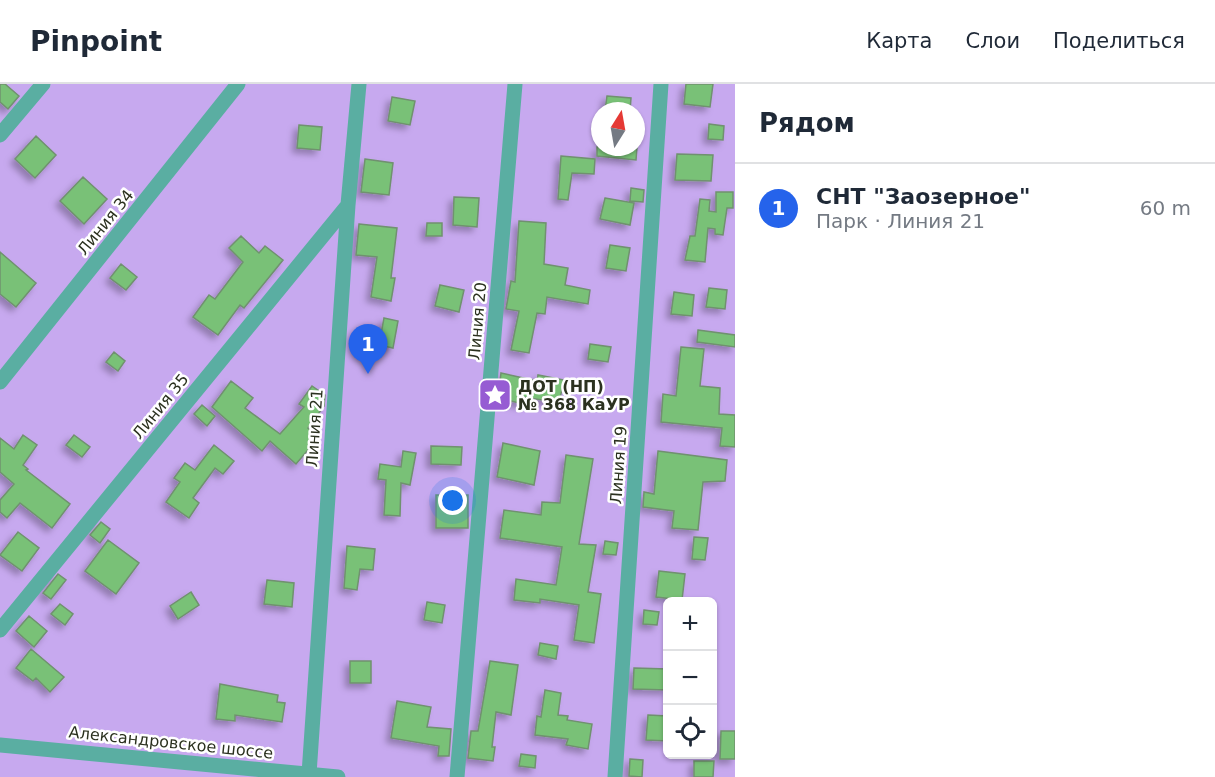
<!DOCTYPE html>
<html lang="ru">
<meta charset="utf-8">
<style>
body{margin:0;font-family:"DejaVu Sans",sans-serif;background:#f6f6f7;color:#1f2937}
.controls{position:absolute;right:18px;bottom:18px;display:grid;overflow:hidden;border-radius:9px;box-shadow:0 2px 4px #0004}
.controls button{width:54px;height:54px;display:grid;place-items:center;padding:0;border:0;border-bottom:2px solid #e0e1e3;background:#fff;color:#1f2937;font:30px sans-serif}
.compass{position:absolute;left:591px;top:18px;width:54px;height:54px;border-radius:50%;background:#fff;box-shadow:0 2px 4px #0004;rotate:11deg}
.you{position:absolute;left:453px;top:417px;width:21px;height:21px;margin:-15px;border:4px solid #fff;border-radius:50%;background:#1a73e8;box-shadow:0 0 0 9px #1a73e833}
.badge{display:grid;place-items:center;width:39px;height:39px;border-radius:50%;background:#2563eb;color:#fff;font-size:20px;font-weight:700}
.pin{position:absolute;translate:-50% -50px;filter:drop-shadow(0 2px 3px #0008)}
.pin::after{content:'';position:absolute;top:32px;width:21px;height:18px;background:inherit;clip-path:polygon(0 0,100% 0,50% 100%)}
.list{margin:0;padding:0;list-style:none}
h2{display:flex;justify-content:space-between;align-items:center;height:78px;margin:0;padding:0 24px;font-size:26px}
h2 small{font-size:20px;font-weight:400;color:#747a83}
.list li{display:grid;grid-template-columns:39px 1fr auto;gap:18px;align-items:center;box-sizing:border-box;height:90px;padding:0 24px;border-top:2px solid #e0e1e3}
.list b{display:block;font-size:22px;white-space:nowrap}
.list p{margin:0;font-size:20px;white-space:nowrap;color:#747a83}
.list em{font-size:20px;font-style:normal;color:#747a83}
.icon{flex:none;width:33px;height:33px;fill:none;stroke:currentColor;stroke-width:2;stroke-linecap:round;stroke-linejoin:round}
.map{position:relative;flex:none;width:735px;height:693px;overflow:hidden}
header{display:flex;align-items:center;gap:36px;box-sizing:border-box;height:84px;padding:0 30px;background:#fff;border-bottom:2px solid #e0e1e3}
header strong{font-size:28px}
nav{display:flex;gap:33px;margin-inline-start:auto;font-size:21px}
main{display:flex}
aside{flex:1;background:#fff}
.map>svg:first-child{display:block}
</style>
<header>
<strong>Pinpoint</strong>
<nav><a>Карта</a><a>Слои</a><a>Поделиться</a></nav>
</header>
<main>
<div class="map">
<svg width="735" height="693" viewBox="0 0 735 693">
<defs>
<filter id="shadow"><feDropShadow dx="-4.5" dy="4.5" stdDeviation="3" flood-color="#0004"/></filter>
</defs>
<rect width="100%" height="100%" fill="#ddeec0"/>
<path fill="#c7a9ef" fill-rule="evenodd" d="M 0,0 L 735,0 L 735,693 L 0,693 ZM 600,27 L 636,27 L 636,63 L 600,63 ZM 668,518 L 712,518 L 712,670 L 668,670 Z"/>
<path fill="#79c177" stroke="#70916f" stroke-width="1.5" filter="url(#shadow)" d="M 0,0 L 5,0 L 19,12 L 8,25 L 0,18 Z
M 686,0 L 713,0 L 710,23 L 684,20 Z
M 607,12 L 631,14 L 630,27 L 605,27 Z
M 392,13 L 415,17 L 410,41 L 388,37 Z
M 709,40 L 724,42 L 723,56 L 708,55 Z
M 299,41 L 322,43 L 320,66 L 297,64 Z
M 36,52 L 56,71 L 35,94 L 15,75 Z
M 597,63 L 637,63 L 636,76 L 597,72 Z
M 677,70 L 713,71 L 711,97 L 675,96 Z
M 561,72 L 595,75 L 594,90 L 572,89 L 568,116 L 558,115 Z
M 365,75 L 393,79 L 389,111 L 361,108 Z
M 83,93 L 107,115 L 84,140 L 60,117 Z
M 631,104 L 644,106 L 643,118 L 630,117 Z
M 716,108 L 733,108 L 733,124 L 727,124 L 723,151 L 715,150 L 715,145 L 708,144 L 705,178 L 685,176 L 690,152 L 695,152 L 700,115 L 710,116 L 709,127 L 716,128 Z
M 454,113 L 479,114 L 477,143 L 453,141 Z
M 605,114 L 634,119 L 630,141 L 600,135 Z
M 519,137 L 546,139 L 544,180 L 568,184 L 565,201 L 590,206 L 588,220 L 547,213 L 545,230 L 537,229 L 529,269 L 511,266 L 519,227 L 506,225 L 511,197 L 515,198 Z
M 427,139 L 442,139 L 442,152 L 426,152 Z
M 359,140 L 397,144 L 391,194 L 395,194 L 391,217 L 371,213 L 377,173 L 356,171 Z
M 241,152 L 259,169 L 265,162 L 283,176 L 244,224 L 240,221 L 218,251 L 193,233 L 209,211 L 215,215 L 243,178 L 229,164 Z
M 610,161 L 630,164 L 626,187 L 606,184 Z
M 0,168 L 36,199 L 16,223 L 0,210 Z
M 121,180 L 137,193 L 126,206 L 110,194 Z
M 440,201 L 464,206 L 459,228 L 435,222 Z
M 709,204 L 727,206 L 725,225 L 706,223 Z
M 674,208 L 694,211 L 692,232 L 671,230 Z
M 384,234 L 398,237 L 393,264 L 379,261 Z
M 698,246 L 735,251 L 735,263 L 697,258 Z
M 590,260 L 611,263 L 608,278 L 588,275 Z
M 681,263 L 704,265 L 700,302 L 720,304 L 719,330 L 735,331 L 735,363 L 720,362 L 722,344 L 661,338 L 663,310 L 676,312 Z
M 114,268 L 125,277 L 118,287 L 106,278 Z
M 501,289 L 537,297 L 538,291 L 564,296 L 559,319 L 525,313 L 524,320 L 498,314 Z
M 231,297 L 253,314 L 245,324 L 280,350 L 304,323 L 299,320 L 312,302 L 325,311 L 324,322 L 308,344 L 319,353 L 296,380 L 270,357 L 262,367 L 212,323 Z
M 202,321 L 215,332 L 207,342 L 194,330 Z
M 23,351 L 37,361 L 23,381 L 28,385 L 26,386 L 70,420 L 52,444 L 20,419 L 7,434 L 0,428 L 0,416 L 14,400 L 0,388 L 0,354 L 14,365 Z
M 74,351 L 90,363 L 82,373 L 66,361 Z
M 503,359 L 540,367 L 534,401 L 497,393 Z
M 214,361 L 234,377 L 223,390 L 215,384 L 193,414 L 199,419 L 189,434 L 166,418 L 180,398 L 174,394 L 185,379 L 195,386 Z
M 431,362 L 462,363 L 461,381 L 431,380 Z
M 403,367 L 416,369 L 410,401 L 401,399 L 400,432 L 384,431 L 386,396 L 378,395 L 380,380 L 401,383 Z
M 658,367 L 727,376 L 725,397 L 703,398 L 698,446 L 672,444 L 674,427 L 643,423 L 644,408 L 654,410 Z
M 566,371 L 593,375 L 579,460 L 596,461 L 588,508 L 601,510 L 594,559 L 574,556 L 579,521 L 540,515 L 540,519 L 514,516 L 516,495 L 556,501 L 562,463 L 500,454 L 504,426 L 541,431 L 542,418 L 560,419 Z
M 436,411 L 468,411 L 468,444 L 436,444 Z
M 101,438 L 110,445 L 100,459 L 90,451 Z
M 18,448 L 39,464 L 22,487 L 0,471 Z
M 694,453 L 708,454 L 705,476 L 692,475 Z
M 108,456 L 139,479 L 116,510 L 85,487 Z
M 605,457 L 618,459 L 616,471 L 603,470 Z
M 347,462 L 375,465 L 373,486 L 360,485 L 357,506 L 344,504 Z
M 659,487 L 685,490 L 682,516 L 656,513 Z
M 58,490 L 66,496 L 51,515 L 43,509 Z
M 267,496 L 294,499 L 292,523 L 264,520 Z
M 191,508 L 199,521 L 178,535 L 170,522 Z
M 427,518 L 445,521 L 442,539 L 424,536 Z
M 60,520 L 73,530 L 65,541 L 51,530 Z
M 644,526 L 659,528 L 657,541 L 643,540 Z
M 29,532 L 47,547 L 34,563 L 16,547 Z
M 540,559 L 558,562 L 556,575 L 538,571 Z
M 31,565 L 64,593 L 50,608 L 36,594 L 33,597 L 16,584 Z
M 350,577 L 371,577 L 371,599 L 350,599 Z
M 490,577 L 518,581 L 511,631 L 496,628 L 492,663 L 495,663 L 493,677 L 468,674 L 471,647 L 478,647 Z
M 634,584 L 668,585 L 668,606 L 633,605 Z
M 220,600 L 278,611 L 277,618 L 285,619 L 282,638 L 235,631 L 235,637 L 216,635 Z
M 545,606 L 561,609 L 558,631 L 568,632 L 567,636 L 592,640 L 588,665 L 566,661 L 568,655 L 535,651 L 537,632 L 541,633 Z
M 397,617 L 431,623 L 427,643 L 451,645 L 449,672 L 438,672 L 439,662 L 391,654 Z
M 648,631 L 668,632 L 668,657 L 646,656 Z
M 721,647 L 735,647 L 735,675 L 720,675 Z
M 521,670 L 536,672 L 535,684 L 519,682 Z
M 630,675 L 643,676 L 642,693 L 629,692 Z
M 694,677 L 714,677 L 713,693 L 694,693 Z"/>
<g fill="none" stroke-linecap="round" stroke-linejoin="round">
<path stroke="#5aaea2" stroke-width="15" d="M 0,51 L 43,0
M 0,298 L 238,0
M 0,546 L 348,121
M 309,690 L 348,121 L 359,0
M 457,693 L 515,0
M 615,693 L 661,0"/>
<path stroke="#5aaea2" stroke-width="15" d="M 0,661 L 338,693"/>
</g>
<defs>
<symbol id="sight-square" viewBox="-11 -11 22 22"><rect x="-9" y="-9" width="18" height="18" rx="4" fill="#965cd3" stroke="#fff"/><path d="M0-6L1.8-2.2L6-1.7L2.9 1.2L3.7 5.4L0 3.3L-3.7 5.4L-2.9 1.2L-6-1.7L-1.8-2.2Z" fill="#fff"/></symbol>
</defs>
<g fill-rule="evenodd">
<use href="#sight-square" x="476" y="292" width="38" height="38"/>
</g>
<g text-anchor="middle" stroke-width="5" stroke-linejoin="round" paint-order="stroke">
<g font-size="16" fill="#2b311f" stroke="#fff">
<text transform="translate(105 138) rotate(-51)" y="6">Линия 34</text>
<text transform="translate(477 237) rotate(-85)" y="6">Линия 20</text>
<text transform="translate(160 322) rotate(-51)" y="6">Линия 35</text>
<text transform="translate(314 344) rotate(-86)" y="6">Линия 21</text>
<text transform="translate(618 381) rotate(-86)" y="6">Линия 19</text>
<text transform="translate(171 658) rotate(6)" y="6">Александровское шоссе</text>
</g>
<g font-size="16" font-weight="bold" fill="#2b311f" stroke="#fff" text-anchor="start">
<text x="518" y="308">ДОТ (НП)<tspan x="518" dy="18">№ 368 КаУР</tspan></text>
</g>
</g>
</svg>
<div class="controls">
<button>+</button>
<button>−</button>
<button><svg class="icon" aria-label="locate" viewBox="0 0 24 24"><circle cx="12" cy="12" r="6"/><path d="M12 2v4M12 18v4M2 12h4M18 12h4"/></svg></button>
</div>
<svg class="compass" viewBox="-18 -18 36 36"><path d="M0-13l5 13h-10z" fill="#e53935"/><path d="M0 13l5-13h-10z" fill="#747a83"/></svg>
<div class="you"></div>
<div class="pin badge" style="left:368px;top:290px">1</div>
</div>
<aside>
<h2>Рядом<small></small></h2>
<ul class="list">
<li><span class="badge">1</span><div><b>СНТ &quot;Заозерное&quot;</b><p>Парк · Линия 21</p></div><em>60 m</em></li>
</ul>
</aside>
</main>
